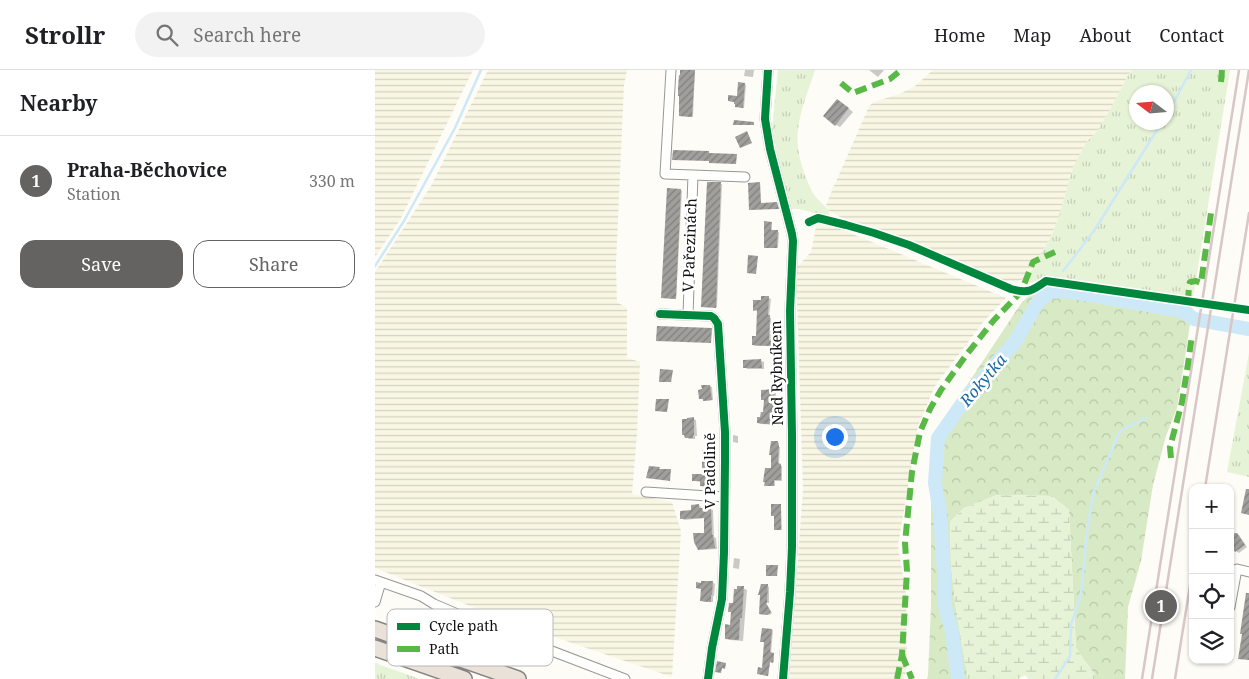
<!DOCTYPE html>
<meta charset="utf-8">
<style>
body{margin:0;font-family:"Noto Serif",serif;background:#f2f2f2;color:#202124}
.controls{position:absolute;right:15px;bottom:15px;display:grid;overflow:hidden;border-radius:10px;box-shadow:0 1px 4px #0004}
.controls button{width:45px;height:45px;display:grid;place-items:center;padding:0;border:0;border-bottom:1px solid #e0e0e0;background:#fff;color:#202124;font:25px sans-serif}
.compass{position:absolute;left:754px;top:15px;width:45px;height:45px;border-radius:50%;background:#fff;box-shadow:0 1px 4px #0004;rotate:286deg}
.you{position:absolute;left:459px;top:366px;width:18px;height:18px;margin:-12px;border:4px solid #fff;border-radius:50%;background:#1a73e8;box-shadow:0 0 0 8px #1a73e833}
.badge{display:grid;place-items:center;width:32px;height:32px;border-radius:50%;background:#646362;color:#fff;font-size:16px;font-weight:700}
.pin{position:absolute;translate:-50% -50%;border:2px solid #fff;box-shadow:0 1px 5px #0006}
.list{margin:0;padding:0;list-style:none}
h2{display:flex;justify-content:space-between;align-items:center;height:65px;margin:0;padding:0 20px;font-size:21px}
h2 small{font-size:16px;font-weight:400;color:#757577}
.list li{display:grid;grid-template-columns:32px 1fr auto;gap:15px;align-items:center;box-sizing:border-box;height:90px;padding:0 20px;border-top:1px solid #e0e0e0}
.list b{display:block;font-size:19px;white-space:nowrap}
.list p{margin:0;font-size:16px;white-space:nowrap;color:#757577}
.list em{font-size:16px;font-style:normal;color:#757577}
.actions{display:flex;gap:10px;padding:15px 20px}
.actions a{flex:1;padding:11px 0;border:1px solid #646362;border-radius:15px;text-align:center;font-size:18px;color:#646362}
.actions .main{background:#646362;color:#fff}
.icon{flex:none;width:28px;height:28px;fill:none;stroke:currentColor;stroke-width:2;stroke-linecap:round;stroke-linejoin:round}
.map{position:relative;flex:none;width:874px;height:609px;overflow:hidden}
header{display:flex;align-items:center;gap:30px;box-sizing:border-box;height:70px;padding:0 25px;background:#fff;border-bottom:1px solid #e0e0e0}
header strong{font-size:24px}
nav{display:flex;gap:28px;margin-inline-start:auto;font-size:18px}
.search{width:350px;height:45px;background:#f2f2f2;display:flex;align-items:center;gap:12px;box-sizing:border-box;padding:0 18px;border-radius:28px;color:#757577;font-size:19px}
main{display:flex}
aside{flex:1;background:#fff}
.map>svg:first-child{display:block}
</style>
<header>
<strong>Strollr</strong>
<div class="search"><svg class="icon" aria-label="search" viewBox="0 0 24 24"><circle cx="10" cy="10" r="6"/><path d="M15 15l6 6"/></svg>Search here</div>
<nav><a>Home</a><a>Map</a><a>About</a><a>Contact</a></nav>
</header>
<main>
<aside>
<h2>Nearby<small></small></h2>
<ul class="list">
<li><span class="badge">1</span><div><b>Praha-Běchovice</b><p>Station</p></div><em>330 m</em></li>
</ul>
<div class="actions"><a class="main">Save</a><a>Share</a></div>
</aside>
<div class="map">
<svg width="874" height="609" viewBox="0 0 874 609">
<defs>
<pattern id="farmland-rules" width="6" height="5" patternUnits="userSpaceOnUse" patternTransform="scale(1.25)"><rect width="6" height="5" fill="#f9f7e4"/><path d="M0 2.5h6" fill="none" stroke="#d4d3c3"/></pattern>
<pattern id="grass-tufts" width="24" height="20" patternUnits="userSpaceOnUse" patternTransform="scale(1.25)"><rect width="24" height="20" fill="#e7f3d7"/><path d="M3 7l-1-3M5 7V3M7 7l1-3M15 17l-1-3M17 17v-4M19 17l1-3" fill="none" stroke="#c5cfb8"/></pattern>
<pattern id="forest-crowns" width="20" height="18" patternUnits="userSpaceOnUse" patternTransform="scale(1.25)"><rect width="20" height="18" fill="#d8eac5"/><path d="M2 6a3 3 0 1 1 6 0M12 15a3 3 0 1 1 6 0" fill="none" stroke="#b8c8a8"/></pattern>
<pattern id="wetland-marsh" width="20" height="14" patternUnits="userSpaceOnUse" patternTransform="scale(1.25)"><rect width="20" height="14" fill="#e7f3d7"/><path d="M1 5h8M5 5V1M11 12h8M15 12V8" fill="none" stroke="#c5cfb8"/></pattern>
<pattern id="building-hatch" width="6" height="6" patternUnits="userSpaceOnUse" patternTransform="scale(1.25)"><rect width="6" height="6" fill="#a19f9c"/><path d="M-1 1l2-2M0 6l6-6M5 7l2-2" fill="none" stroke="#82807e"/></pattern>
</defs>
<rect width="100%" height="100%" fill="#fdfcf7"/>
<path fill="url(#farmland-rules)" d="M 0,0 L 98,0 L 25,150 L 0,187 Z
M 113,0 L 252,0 L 249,15 L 241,194 L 242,232 L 252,238 L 252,288 L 265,292 L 262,364 L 257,424 L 297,432 L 306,461 L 297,607 L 135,552 L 0,498 L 0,202 L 56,116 Z
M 558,0 L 757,0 L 752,7 L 736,38 L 722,61 L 710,74 L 703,88 L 698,97 L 684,146 L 676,166 L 655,203 L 648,209 L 641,212 L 625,210 L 580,192 L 562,183 L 467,148 L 454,141 L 451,136 L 455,125 L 478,73 L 494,36 L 499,32 L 524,24 L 539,17 Z
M 442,152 L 449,152 L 631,228 L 609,251 L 560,316 L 543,356 L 523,476 L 531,524 L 532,596 L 529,609 L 414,609 L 428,420 L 421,198 L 436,182 Z"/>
<path fill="url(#grass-tufts)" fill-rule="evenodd" d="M 403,0 L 440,0 C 434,19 425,40 423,60 C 420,79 429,107 438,123 C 442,130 449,134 454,141 L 454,144 L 451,146 L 424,139 L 416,139 L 408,111 L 397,59 Z
M 757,0 L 855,0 L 818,228 L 722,215 L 687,208 L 676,207 L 654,213 L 648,209 L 655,203 L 676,166 L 684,146 L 698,97 L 703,88 L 710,74 L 722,61 L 736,38 L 752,7 ZM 792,22 L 792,52 L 762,52 L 762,22 Z
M 874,283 L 874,407 L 852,402 Z
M 0,593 L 45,609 L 0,609 Z"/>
<path fill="url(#forest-crowns)" d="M 672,215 L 818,235 L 802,338 L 791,366 L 778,415 L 766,491 L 753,537 L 750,609 L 720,609 L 720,605 L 701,578 L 694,440 L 677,426 L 622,425 L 589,438 L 575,452 L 576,494 L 581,539 L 593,609 L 552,609 L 553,605 L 556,536 L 556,425 L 559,370 L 563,359 L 647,232 L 656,224 Z"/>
<path fill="url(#wetland-marsh)" d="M 622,425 L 677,426 L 694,440 L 701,578 L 720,605 L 720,609 L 654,609 L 650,605 L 643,609 L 593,609 L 581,539 L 576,494 L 575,452 L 589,438 Z"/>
<path fill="#0003" d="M 306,0 L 320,0 L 318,47 L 305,46 Z
M 370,0 L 379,0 L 378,7 L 369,6 Z
M 494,0 L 509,0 L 503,7 Z
M 369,14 L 371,15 L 369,38 L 363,37 L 360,32 L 354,31 L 363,28 Z
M 467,33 L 478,42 L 465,57 L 461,55 Z
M 346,114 L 347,114 L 342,237 L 329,237 Z
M 306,120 L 307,121 L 301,229 L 289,228 Z
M 396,153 L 397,161 L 404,162 L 403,178 L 391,178 Z
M 394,228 L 396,229 L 394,247 L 396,248 L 396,255 L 395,255 L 396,272 L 397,273 L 397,276 L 380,276 L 378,274 L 382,267 L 383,241 L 379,240 L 387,231 Z
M 403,280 L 404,285 L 397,284 L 397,281 Z
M 386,291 L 389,292 L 389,299 L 372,299 L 370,297 Z
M 335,316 L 337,317 L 338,330 L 331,331 L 325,328 Z
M 399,321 L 401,322 L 402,340 L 405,342 L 404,355 L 385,354 L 383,352 L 390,343 L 390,331 L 388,329 Z
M 318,349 L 321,350 L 322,366 L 320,366 L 320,369 L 314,369 L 311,367 Z
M 358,365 L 363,366 L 363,373 L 358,372 Z
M 403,372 L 404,373 L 404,377 L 405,377 L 404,395 L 407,396 L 407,411 L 400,411 L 400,416 L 392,416 L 389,412 L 397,399 Z
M 338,378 L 340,379 L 340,416 L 328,417 L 326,416 L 326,412 L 319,411 L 328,405 Z
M 324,435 L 326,437 L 326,439 L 336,439 L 338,440 L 339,467 L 341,468 L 342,479 L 327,480 L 324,479 L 330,464 L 330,448 L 309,450 L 307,448 Z
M 406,435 L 406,436 L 407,460 L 402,460 L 400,446 Z
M 861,464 L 864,465 L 872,477 L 864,483 L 861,481 Z
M 359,488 L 365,489 L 364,499 L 358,498 Z
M 337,512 L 340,514 L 339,526 L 338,526 L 338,532 L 329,532 L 327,531 L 327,519 L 322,518 Z
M 393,516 L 394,517 L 394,533 L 391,533 L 397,543 L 395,545 L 385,543 Z
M 368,518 L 372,520 L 368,571 L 355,570 L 351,568 L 356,556 L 359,535 Z
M 388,559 L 398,560 L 396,584 L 399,584 L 399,592 L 395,592 L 393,606 L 384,604 L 388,599 L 390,572 Z"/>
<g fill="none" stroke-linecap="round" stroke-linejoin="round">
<path stroke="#cde8f7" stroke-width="2.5" d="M 792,45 L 816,0
M 0,196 L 29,151 L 80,58 L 106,0
M 688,201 L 719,161 L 787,52
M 675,222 L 677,216
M 680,609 L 695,586 L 696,555 L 706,524 L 712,461 L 719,421 L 745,361 L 771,348"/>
<path stroke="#cde8f7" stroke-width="14" d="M 583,609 L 577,562 L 569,533 L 569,503 L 567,478 L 565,442 L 560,413 L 563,368 L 594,324 L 640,272 L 663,232 L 675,222 L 692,221 L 808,241 L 819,249 L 874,259"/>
</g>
<path fill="url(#building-hatch)" d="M 305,0 L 320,0 L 317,47 L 304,46 L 304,26 L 303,26 L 303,18 L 304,5 L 305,5 Z
M 363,12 L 370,13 L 368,38 L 360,37 L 360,34 L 359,34 L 359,32 L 353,31 L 353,25 L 362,26 Z
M 462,29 L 474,38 L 460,56 L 448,46 Z
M 359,50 L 379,52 L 379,55 L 358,55 Z
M 372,61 L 377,73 L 365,78 L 360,67 Z
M 298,80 L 334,81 L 334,83 L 362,84 L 361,94 L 334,93 L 334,91 L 297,90 Z
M 332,112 L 346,112 L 341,238 L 326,237 Z
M 385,112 L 386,133 L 402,132 L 404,139 L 374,140 L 373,113 Z
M 292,118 L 306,119 L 301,229 L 286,228 Z
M 389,151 L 397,152 L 396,160 L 403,160 L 402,178 L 389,178 Z
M 373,185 L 383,186 L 381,204 L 372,203 Z
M 386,226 L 394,226 L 393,245 L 395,245 L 394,270 L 396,271 L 396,276 L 377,275 L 377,266 L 381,266 L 382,240 L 378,241 L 378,230 L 386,230 Z
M 282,256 L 337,258 L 336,273 L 281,271 Z
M 386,289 L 387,298 L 368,298 L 368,290 Z
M 285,299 L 298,300 L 296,312 L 284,312 Z
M 326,315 L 335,315 L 337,330 L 328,331 L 328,329 L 324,329 L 323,320 L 327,319 Z
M 399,319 L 400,339 L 403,339 L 402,355 L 382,353 L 382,347 L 385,347 L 386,342 L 388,342 L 389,330 L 386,330 L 386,320 Z
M 281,329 L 294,329 L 292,342 L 280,341 Z
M 319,347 L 319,365 L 318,365 L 318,368 L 310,368 L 309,365 L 307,365 L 307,349 L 312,349 L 312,348 Z
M 396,371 L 403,371 L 403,375 L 404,375 L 403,393 L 406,394 L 406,410 L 399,410 L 399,416 L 389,416 L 390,412 L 388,412 L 390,398 L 396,398 L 396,385 L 394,385 Z
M 330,377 L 338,377 L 338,416 L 325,416 L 325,411 L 317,411 L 317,404 L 327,404 L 327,380 L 330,380 Z
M 274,396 L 285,397 L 284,399 L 296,399 L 295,411 L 271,408 Z
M 871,419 L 874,419 L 874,445 L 866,443 Z
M 324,434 L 324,438 L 336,438 L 337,465 L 338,465 L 340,478 L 323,480 L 319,472 L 318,463 L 329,463 L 329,448 L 305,449 L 305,441 L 316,440 L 316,435 Z
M 396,434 L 406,434 L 406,460 L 399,460 L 399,446 L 396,446 Z
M 860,463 L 862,463 L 870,475 L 860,482 L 855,475 L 855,466 Z
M 391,495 L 403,495 L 402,506 L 391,506 Z
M 326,511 L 338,511 L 337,525 L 336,525 L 336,532 L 325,531 L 326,519 L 321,518 L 321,512 L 326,513 Z
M 386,514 L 393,514 L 392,533 L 391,533 L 396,542 L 392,545 L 384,544 L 385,525 L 383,525 Z
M 362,516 L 369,516 L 367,548 L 365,548 L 364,570 L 350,569 L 350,554 L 355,555 L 356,542 L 353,542 L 354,533 L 358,533 L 359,519 L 362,519 Z
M 871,523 L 874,523 L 874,590 L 863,589 L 867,564 L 865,564 Z
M 387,558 L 397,559 L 395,582 L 399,583 L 398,593 L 395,592 L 393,606 L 382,604 L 383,597 L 387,598 L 389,572 L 385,572 Z
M 342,591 L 351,593 L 350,599 L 347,598 L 346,603 L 340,602 Z"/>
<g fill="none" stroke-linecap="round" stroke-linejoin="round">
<defs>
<path id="minor" d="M 296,0 L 290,104 L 318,105 L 313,245
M 393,0 L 390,49 L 395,79 L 417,164 L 418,171 L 415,241 L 417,366 L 417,477 L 415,522 L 408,609
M 318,105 L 370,107
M 285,244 L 336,246 L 339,248 L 343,254 L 350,362 L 350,392 L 349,482 L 347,529 L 337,578 L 333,609
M 271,422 L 349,427
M 0,510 L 46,526 L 59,534 L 101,552 L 250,609
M 0,532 L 6,512
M 855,537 L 862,499 L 874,502"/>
<path id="motorway" d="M 0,559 L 143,609
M 0,578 L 89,609"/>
</defs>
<use href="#minor" stroke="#979795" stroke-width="11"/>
<use href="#motorway" stroke="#858482" stroke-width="18"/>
<use href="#minor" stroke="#fffffe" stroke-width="9"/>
<use href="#motorway" stroke="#eae1d8" stroke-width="15"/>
<path stroke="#d9c6c7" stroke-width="2.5" d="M 830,418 L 874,143
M 767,609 L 864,0
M 777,609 L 874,0
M 800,609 L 818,497"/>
<path stroke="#58b947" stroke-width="6" stroke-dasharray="12 6" stroke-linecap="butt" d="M 846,12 L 847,0
M 466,13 L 478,23 L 515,9 L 526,0
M 813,232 L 814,215 L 815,212 L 821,211 L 826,213 L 836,143
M 796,388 L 795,377 L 807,332 L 813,294 L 817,265
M 527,585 L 537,609
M 522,609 L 527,585 L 532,501 L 530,473 L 537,402 L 545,362 L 555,339 L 566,320 L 592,284 L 619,250 L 646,222 L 658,192 L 680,182"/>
<defs>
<path id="cycleway" d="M 393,0 L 390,49 L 395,79 L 417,164 L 418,171 L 415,241 L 417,366 L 417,477 L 415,522 L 408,609
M 434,152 L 443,148 L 471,155 L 499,163 L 534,175 L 636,219 C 653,224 657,221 671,211 L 874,240
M 285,244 L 336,246 L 339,248 L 343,254 L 350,362 L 350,392 L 349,482 L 347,529 L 337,578 L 333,609"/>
</defs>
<use href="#cycleway" stroke="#fff" stroke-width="11"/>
<use href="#cycleway" stroke="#00873e" stroke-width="8"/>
</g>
<g text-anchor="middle" stroke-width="5" stroke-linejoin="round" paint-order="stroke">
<g font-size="15" fill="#111" stroke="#fff">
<text transform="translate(315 175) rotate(-88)" y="5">V Pařezinách</text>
<text transform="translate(402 303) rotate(-91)" y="5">Nad Rybníkem</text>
<text transform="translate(335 401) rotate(-90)" y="5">V Padolině</text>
</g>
<g font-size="16" font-style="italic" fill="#1768a6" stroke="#fff">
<text transform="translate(608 310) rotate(-50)" y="6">Rokytka</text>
</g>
</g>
<rect x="12" y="539" width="166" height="57" rx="8" fill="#fff" stroke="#b8b8b8" stroke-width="1"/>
<rect x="22" y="553" width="23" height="7" fill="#00873e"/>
<rect x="22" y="576" width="23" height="6" fill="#58b947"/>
<g font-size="14" fill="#111">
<text x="54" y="561">Cycle path</text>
<text x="54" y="584">Path</text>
</g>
</svg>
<div class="controls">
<button>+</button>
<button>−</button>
<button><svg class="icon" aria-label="locate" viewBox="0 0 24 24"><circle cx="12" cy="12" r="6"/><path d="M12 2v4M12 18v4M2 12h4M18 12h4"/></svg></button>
<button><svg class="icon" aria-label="layers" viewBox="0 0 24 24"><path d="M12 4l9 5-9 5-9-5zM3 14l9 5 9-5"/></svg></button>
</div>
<svg class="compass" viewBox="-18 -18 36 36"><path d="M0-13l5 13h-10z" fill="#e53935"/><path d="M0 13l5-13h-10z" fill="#757577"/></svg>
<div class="you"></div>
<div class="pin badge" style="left:786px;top:536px">1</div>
</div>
</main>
